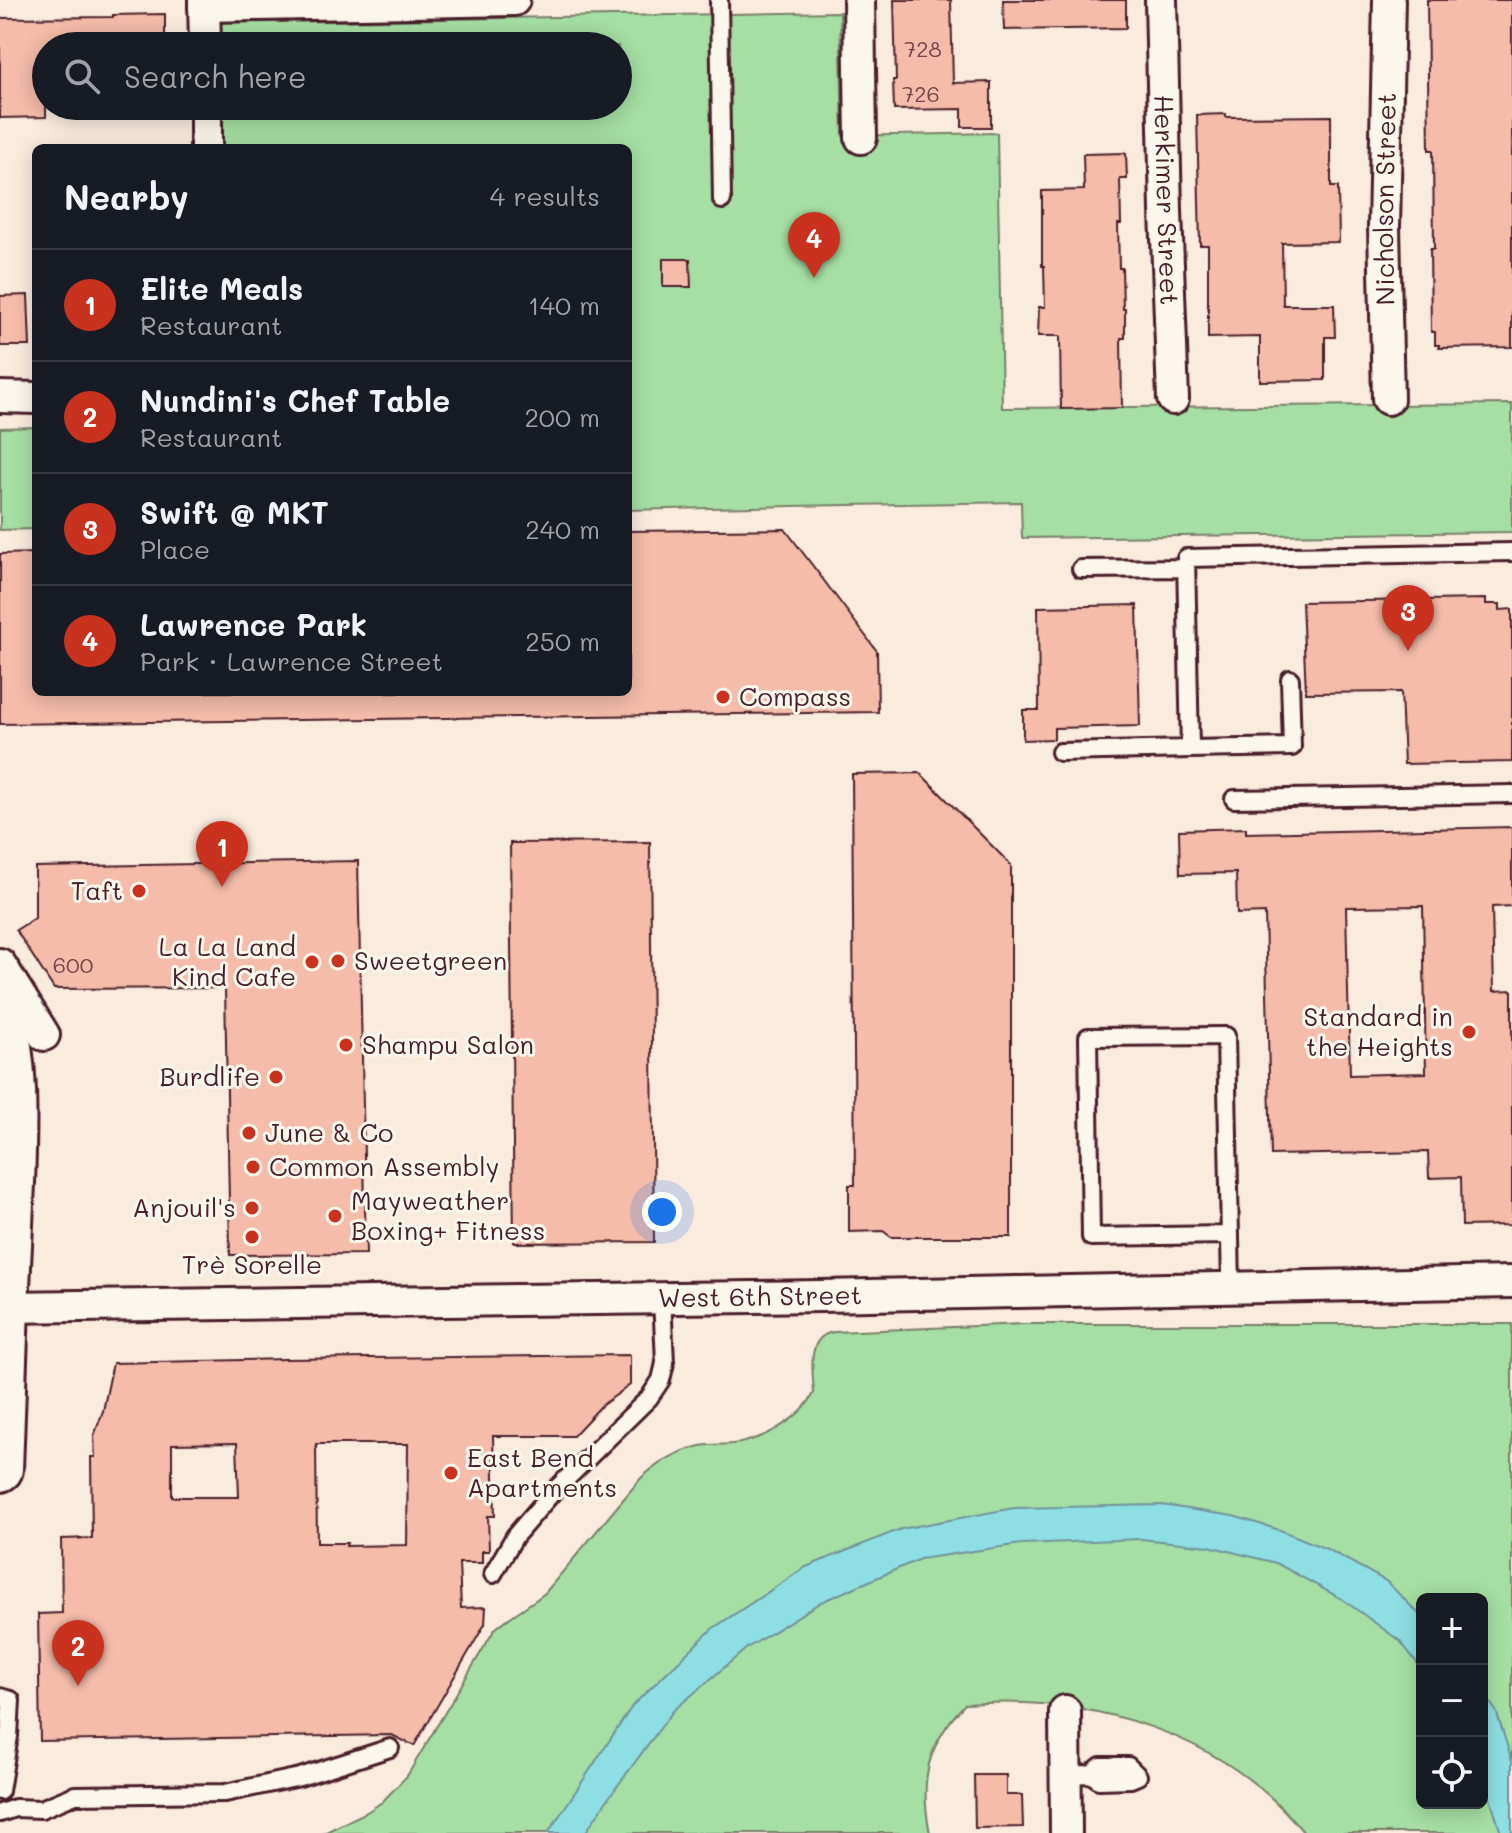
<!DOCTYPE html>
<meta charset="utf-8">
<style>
body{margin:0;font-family:Mali,sans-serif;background:#20242c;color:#f1f3f6}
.controls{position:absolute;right:24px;bottom:24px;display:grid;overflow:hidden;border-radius:12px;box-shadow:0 4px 20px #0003}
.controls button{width:72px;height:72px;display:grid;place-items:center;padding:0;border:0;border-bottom:2px solid #363941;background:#171b24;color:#f1f3f6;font:40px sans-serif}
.you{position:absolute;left:662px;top:1212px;width:28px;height:28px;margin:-20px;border:6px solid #fff;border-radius:50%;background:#1a73e8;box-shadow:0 0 0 12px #1a73e833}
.badge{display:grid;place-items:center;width:52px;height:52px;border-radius:50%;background:#c8321e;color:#fff;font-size:26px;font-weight:700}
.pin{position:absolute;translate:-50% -66px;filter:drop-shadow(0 2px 4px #0008)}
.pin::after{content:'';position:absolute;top:42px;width:28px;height:24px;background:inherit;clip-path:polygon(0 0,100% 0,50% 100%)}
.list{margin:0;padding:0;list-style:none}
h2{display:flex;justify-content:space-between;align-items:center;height:104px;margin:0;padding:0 32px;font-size:34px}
h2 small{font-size:26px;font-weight:400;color:#9ea1a6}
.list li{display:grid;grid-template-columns:52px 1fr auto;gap:24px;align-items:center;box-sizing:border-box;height:112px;padding:0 32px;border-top:2px solid #363941}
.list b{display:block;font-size:30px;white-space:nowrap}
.list p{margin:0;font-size:26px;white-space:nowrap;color:#9ea1a6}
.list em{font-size:26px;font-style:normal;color:#9ea1a6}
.icon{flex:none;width:44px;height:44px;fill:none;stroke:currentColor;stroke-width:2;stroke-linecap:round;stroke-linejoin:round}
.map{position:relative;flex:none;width:1512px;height:1833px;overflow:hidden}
.search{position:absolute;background:#171b24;box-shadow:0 4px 20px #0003;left:32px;top:32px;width:600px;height:88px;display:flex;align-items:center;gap:20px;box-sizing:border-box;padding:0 28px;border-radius:44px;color:#9ea1a6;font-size:30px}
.panel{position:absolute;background:#171b24;box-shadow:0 4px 20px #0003;left:32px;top:144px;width:600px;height:552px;border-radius:12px}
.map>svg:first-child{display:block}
</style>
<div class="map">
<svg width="1512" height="1833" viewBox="0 0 1512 1833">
<rect width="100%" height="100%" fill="#faebdf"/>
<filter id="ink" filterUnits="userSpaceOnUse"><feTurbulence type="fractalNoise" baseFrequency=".0125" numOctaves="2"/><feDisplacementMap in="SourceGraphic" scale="16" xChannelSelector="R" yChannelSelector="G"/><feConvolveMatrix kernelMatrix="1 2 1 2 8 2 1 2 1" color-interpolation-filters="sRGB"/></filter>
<g filter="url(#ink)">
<path fill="#a5dfa3" stroke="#787f67" stroke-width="2" fill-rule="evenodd" d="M 840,12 L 843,136 L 997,133 L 1002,408 L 1512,404 L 1512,532 L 1022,538 L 1021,502 L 791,506 L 628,510 L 628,148 L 217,148 L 216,106 L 618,106 L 618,46 L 215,46 L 215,23 Z
M 36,427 L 36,529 L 0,530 L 0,428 Z
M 1024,1324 L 1512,1324 L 1512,1833 L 1304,1833 C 1223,1732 1089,1694 965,1704 C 927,1744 919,1780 930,1833 L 324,1833 L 367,1812 L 382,1802 L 407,1776 L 495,1629 C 511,1615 528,1606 545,1593 L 641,1478 C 658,1463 677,1451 700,1446 C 711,1444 721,1445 732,1444 C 760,1442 801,1419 814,1393 C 813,1372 805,1336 834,1332 ZM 1422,1599 L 1482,1599 L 1482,1803 L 1422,1803 Z"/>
<path fill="#8ddfe4" stroke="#72929a" stroke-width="2" d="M 1162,1505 L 1233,1516 L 1283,1531 L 1329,1550 L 1386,1581 L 1422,1617 L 1422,1669 L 1400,1641 L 1342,1599 L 1276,1563 L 1209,1546 L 1141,1539 L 1021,1544 L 920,1559 L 821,1602 L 747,1648 L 673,1711 L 610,1796 L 585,1833 L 548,1833 L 633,1705 L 712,1629 L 806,1567 L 901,1529 L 1014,1508 Z
M 1482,1691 L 1496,1711 L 1512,1761 L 1512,1833 L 1501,1833 L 1482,1771 Z"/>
<path fill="#f4bca9" stroke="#4a1f2b" stroke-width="2" fill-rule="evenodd" d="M 894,0 L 951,0 L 953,83 L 991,82 L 991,127 L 962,127 L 962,109 L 894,110 L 893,80 L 896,80 Z
M 1003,0 L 1126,0 L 1126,28 L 1004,30 Z
M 1427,0 L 1512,0 L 1512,347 L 1439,348 L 1439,345 L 1435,345 L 1435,332 L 1431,332 L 1430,249 L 1434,249 L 1433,150 L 1429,150 Z
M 165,14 L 165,46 L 46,46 L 46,117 L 0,118 L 0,18 L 113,17 L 113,15 Z
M 1226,114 L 1226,117 L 1331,116 L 1331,187 L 1338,187 L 1339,242 L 1282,243 L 1283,305 L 1334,305 L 1335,337 L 1325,337 L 1325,380 L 1260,381 L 1260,337 L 1208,338 L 1208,245 L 1200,245 L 1197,115 Z
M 1126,153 L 1127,179 L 1120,179 L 1121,224 L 1118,224 L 1119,268 L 1122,268 L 1123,309 L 1125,309 L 1125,338 L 1121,338 L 1122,408 L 1061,409 L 1060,336 L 1038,336 L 1039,307 L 1045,307 L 1044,266 L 1042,266 L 1042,191 L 1084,190 L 1083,154 Z
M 663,259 L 690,259 L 691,287 L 663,287 Z
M 28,295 L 30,346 L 0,346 L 0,296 Z
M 785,529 L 877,651 L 878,712 L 0,724 L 0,554 L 36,553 L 36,692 L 628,692 L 628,531 Z
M 1486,599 L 1486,604 L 1500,604 L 1500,610 L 1512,609 L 1512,762 L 1404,764 L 1401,692 L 1306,693 L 1302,602 Z
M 1137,605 L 1140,726 L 1054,728 L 1054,739 L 1023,740 L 1023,710 L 1039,710 L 1038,607 Z
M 920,773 L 1011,865 L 1011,1237 L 891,1237 L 883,1231 L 849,1232 L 849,1185 L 855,1185 L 852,774 Z
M 1512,827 L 1512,906 L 1492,907 L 1494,991 L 1512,990 L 1512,1225 L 1462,1226 L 1461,1177 L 1429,1178 L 1428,1152 L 1271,1155 L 1265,913 L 1237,914 L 1236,873 L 1180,874 L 1179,830 L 1246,828 L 1246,833 ZM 1423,906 L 1426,1073 L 1350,1075 L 1346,907 Z
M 650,842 L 654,1242 L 514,1243 L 510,843 Z
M 358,861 L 366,1254 L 230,1255 L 225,988 L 54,989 L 16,930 L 35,918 L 35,867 Z
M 630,1355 L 630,1385 L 601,1406 L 573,1436 L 493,1436 L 495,1516 L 488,1516 L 489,1551 L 482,1551 L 482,1563 L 459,1563 L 461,1608 L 486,1607 L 485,1624 L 414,1746 L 392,1735 L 40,1741 L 38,1614 L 62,1613 L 61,1539 L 92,1538 L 91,1457 L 95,1457 L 94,1436 L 103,1411 L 113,1363 L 285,1359 ZM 237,1443 L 239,1497 L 172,1497 L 172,1444 ZM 316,1444 L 408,1444 L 407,1545 L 346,1546 L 347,1543 L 317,1543 Z
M 974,1775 L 1006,1775 L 1006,1795 L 1022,1795 L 1023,1827 L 975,1828 Z"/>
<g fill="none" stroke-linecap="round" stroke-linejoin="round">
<defs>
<path id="lane" d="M 719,0 L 722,200
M 1081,569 L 1186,568
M 1190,749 L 1292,747 L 1290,679
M 1060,752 L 1190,749 L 1186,558 L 1512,552
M 1234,799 L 1512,794
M 1230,1235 L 1091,1237 L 1088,1037 L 1226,1036 L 1231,1288
M 493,1574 L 515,1536 L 551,1494 L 649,1398 L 661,1380 L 665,1363 L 662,1298
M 0,1697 L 11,1700 L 9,1736 L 0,1791
M 1065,1775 L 1091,1774 L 1099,1780 L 1131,1779 L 1138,1776 L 1128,1766 L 1101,1766 L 1091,1774
M 0,1813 L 15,1808 L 41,1809 L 75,1795 L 225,1793 L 300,1777 L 390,1748"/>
<g id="street">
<path d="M 204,0 L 205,46"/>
<path d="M 859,0 L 861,138"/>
<path id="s1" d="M 1161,0 L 1166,211 L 1173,399"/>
<path d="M 204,6 L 514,0"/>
<path d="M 206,106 L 206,148"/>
<path d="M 0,397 L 36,398"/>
<path id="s2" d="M 1388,399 L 1384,227 L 1389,0"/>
<path d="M 0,964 L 44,1035"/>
<path id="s3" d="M 6,1307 L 821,1296 L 1512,1282"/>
<path d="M 1065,1711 L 1066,1833"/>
</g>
<path id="primary" d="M 0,1005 C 17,1063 14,1124 12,1183 C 10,1224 8,1266 6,1307
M 0,1469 L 6,1307 L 0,1280"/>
</defs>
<use href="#lane" stroke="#4a1f2b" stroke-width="22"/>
<use href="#street" stroke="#4a1f2b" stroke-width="36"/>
<use href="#primary" stroke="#4a1f2b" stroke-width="50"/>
<use href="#lane" stroke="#fbf7ec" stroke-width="16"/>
<use href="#street" stroke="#fbf7ec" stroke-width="30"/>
<use href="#primary" stroke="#fbf7ec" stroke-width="44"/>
</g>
</g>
<g fill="#c8321e" stroke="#fbf7ec" stroke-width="3">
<circle cx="723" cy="697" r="8"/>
<circle cx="139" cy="891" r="8"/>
<circle cx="338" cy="961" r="8"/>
<circle cx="312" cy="962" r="8"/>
<circle cx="1469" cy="1032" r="8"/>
<circle cx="346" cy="1045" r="8"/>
<circle cx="276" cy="1077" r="8"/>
<circle cx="249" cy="1133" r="8"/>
<circle cx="253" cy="1167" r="8"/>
<circle cx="252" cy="1208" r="8"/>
<circle cx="335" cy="1216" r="8"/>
<circle cx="252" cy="1237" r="8"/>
<circle cx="451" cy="1473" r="8"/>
</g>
<g text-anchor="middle" stroke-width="6" stroke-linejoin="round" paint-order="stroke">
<g font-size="22" fill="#74464a">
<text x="923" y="57">728</text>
<text x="921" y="102">726</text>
<text x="73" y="973">600</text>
</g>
<g font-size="26" fill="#4a1f2b" stroke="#fbf7ec">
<text dy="9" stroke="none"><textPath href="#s1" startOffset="200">Herkimer Street</textPath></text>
<text dy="9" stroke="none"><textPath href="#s2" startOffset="200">Nicholson Street</textPath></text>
<text dy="9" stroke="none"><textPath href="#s3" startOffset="754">West 6th Street</textPath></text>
</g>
<g font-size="26" fill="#4a1f2b" stroke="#fbf7ec" text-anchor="start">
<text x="739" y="706">Compass</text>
<text x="123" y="900" text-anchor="end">Taft</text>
<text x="296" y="956" text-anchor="end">La La Land<tspan x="296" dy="30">Kind Cafe</tspan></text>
<text x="354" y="970">Sweetgreen</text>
<text x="1453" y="1026" text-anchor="end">Standard in<tspan x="1453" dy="30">the Heights</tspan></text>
<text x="362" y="1054">Shampu Salon</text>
<text x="260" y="1086" text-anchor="end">Burdlife</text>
<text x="265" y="1142">June &amp; Co</text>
<text x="269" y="1176">Common Assembly</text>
<text x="351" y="1210">Mayweather<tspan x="351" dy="30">Boxing+ Fitness</tspan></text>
<text x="236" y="1217" text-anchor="end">Anjouil's</text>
<text x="252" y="1274" text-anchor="middle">Trè Sorelle</text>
<text x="467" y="1467">East Bend<tspan x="467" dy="30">Apartments</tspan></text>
</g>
</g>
</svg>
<div class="controls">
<button>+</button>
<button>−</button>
<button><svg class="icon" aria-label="locate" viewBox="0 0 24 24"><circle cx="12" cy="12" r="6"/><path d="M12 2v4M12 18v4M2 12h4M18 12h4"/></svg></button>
</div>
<div class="you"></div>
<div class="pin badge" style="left:222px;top:887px">1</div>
<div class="pin badge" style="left:78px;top:1686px">2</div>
<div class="pin badge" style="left:1408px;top:651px">3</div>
<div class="pin badge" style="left:814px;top:278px">4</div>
<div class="search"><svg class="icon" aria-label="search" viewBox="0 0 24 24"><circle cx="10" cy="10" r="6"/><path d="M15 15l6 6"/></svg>Search here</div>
<section class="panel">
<h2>Nearby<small>4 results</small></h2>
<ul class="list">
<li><span class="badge">1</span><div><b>Elite Meals</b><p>Restaurant</p></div><em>140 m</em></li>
<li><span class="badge">2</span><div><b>Nundini's Chef Table</b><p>Restaurant</p></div><em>200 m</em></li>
<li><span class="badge">3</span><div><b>Swift @ MKT</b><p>Place</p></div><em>240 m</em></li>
<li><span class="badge">4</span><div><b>Lawrence Park</b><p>Park · Lawrence Street</p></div><em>250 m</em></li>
</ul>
</section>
</div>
